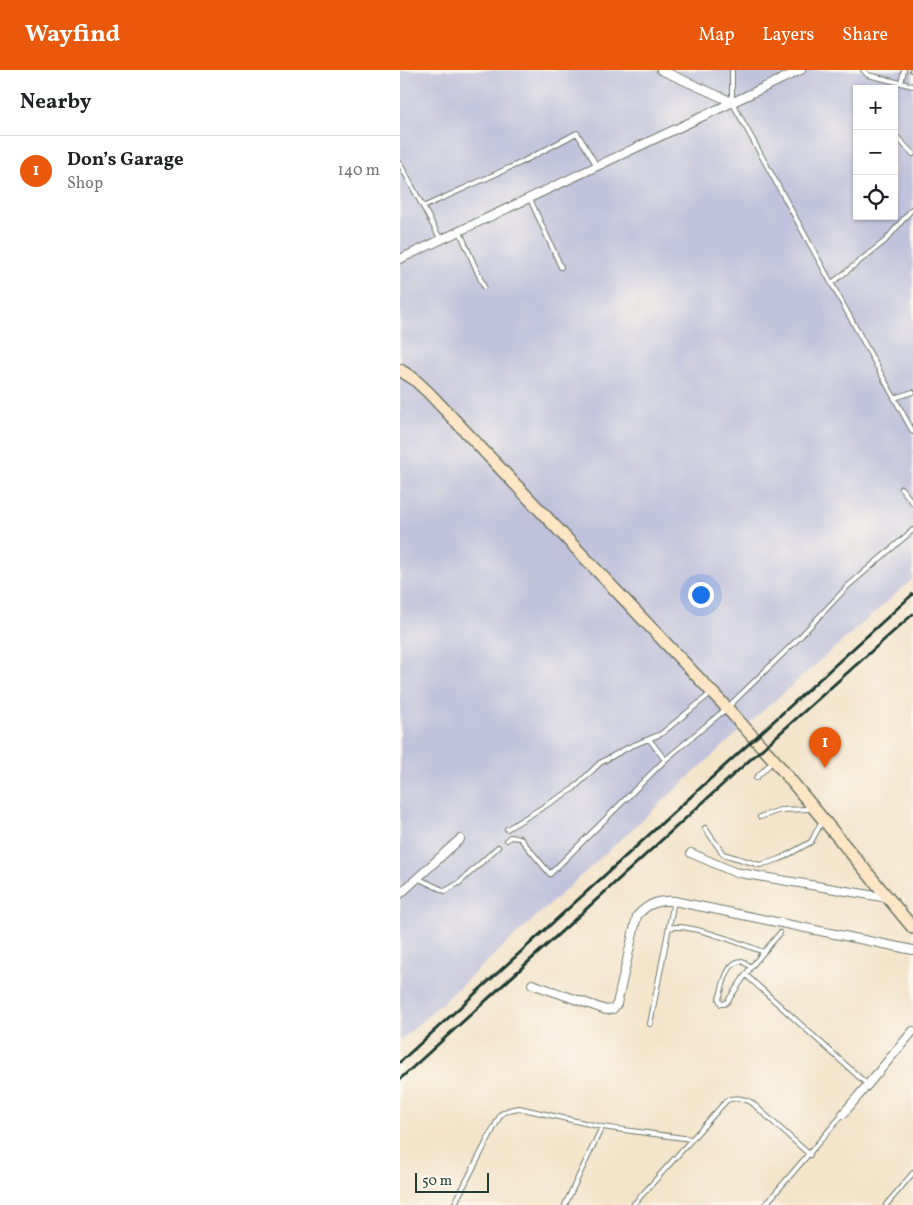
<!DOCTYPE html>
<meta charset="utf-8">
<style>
body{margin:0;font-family:Vollkorn,serif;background:#f2f2f2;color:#202124}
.controls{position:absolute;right:15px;top:15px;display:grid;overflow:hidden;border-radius:0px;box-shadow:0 1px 4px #0004}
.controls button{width:45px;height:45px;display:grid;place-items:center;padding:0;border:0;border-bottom:1px solid #e0e0e0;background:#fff;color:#202124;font:25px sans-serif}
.scale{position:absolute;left:15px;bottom:12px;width:74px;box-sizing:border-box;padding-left:5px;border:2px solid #1f3d34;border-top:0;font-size:14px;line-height:18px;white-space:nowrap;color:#1f3d34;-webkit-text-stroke:4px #fbf7ec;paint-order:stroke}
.you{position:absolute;left:300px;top:524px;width:18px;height:18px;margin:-12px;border:4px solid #fff;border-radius:50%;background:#1a73e8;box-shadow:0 0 0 8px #1a73e833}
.badge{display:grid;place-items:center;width:32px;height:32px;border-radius:50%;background:#ea580c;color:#fff;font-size:16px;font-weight:700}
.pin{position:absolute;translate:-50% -41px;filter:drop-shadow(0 1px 2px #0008)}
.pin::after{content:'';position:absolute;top:26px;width:18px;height:15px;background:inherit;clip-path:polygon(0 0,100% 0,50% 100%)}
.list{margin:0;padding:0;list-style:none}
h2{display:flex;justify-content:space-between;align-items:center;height:65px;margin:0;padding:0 20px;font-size:21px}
h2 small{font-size:16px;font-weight:400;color:#757577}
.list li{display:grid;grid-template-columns:32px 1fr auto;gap:15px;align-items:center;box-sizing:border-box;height:70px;padding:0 20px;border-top:1px solid #e0e0e0}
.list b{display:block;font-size:19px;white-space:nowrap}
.list p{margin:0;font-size:16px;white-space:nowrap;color:#757577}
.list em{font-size:16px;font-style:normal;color:#757577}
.icon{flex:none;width:28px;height:28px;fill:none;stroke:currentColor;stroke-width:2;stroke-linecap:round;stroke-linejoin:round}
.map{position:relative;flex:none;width:513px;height:1135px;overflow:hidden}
header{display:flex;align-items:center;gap:30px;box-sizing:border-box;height:70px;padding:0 25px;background:#ea580c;color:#fff}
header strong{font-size:24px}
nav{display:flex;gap:28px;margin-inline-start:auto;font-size:18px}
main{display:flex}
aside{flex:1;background:#fff}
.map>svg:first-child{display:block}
</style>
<header>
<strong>Wayfind</strong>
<nav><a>Map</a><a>Layers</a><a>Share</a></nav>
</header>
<main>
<aside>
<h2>Nearby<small></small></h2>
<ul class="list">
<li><span class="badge">1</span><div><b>Don’s Garage</b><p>Shop</p></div><em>140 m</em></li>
</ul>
</aside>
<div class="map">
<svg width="513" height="1135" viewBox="0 0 513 1135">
<rect width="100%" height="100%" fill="#fbf7ec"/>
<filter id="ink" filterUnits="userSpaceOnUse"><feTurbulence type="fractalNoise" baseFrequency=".02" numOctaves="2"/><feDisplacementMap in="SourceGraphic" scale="10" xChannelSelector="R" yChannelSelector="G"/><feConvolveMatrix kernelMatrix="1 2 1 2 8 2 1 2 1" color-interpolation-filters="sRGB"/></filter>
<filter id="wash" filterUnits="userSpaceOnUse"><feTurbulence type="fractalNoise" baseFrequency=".0096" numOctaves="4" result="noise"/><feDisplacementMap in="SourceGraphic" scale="20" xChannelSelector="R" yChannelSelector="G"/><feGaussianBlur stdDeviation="1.12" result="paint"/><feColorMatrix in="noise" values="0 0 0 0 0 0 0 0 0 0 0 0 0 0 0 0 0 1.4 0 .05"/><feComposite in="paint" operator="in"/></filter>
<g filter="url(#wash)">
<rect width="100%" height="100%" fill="#f4e4ca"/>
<path fill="#c1c2dd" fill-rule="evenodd" d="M 0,0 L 513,0 L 513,509 L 323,676 L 0,971 ZM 457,19 L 494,19 L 494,146 L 457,146 Z"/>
</g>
<g filter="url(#ink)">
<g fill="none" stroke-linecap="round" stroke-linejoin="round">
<defs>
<path id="lane" d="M 332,0 L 332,32 L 513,362
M 463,0 L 468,5 L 501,13 L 504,0
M 512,0 L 513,0
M 501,13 L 513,16
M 494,64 L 513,84
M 0,94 L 41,170
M 130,129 L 161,197
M 23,137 L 120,93 L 177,63 L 197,96
M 60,162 L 84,217
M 432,213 L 485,171 L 513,138
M 494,328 L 513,322
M 501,418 L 513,433
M 249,669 L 265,690
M 356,708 L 372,692
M 360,747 L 380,740 L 410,739
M 305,758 L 323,784 L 360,795 L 380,789 L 411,772 L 422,751
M 107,759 L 173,719 L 200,693 L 229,677 L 261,664 L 310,624
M 107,770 L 110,767 L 120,768 L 150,804 L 265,690 L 327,638 L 399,568 L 448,516 L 513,460
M 17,808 L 45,821 L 59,813 L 98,777
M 269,858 C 288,852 344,875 364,882
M 351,897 L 342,891 C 326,891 323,917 319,929 L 321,934 L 324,934 L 327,932 L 351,897 L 380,863
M 347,906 L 468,1015
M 250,954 L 274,831
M 54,1135 L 101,1044 L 109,1040 L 119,1038 L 202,1057 L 291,1069
M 165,1135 L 202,1057
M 233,1135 L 327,1030 C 336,1027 342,1028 351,1032 L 410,1085
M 365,1135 L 443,1044
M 486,1135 L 513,1103"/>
<path id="street" d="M 261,0 L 332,32
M 0,189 L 401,0
M 291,783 L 334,802 L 488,828
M 0,824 L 60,769
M 132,914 L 206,940 L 213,939 L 217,934 L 237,846 C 247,834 258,830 274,831 L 513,880
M 443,1044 L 513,961"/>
<path id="secondary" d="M 0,300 L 14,309 L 29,323 L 327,638 L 374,690 L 513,858"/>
</defs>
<use href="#lane" stroke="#6a7768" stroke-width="6"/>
<use href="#street" stroke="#6a7768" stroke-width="10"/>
<use href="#secondary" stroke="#6a7768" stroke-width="14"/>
<use href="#lane" stroke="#fff" stroke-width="4"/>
<use href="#street" stroke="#fff" stroke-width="8"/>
<use href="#secondary" stroke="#fde5c5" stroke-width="11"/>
<path stroke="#1f3d34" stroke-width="3" d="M 0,992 L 513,524
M 0,1009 L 333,705 L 513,544"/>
</g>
</g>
</svg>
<div class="controls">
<button>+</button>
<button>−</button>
<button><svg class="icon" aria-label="locate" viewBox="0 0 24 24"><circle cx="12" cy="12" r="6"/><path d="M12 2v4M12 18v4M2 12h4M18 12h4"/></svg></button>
</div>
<div class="scale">50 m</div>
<div class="you"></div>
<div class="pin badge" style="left:425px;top:698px">1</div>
</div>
</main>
